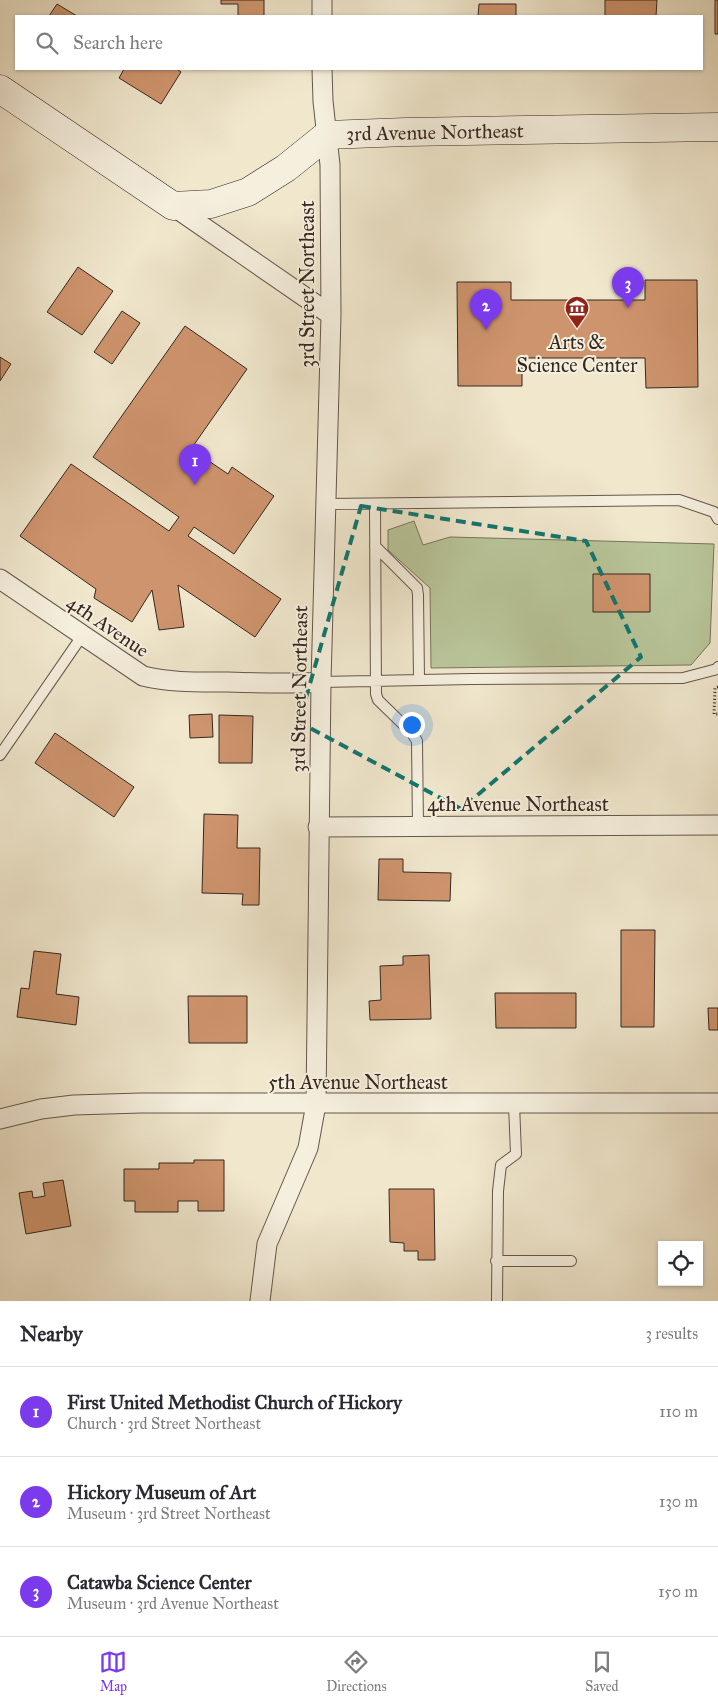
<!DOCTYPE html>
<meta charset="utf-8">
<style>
body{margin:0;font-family:"IM FELL Great Primer",serif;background:#f2f2f3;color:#2b2b33}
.controls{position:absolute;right:15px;bottom:15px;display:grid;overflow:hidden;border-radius:0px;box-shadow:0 1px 4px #0004}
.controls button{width:45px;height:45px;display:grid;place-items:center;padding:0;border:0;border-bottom:1px solid #e1e1e2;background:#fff;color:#2b2b33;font:25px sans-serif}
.you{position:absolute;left:411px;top:724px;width:18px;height:18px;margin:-12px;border:4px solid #fff;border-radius:50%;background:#1a73e8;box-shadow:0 0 0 8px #1a73e833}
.badge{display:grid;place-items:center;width:32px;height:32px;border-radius:50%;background:#7c3aed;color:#fff;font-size:16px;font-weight:700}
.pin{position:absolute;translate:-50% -41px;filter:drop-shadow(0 1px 2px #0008)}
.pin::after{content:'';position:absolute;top:26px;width:18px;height:15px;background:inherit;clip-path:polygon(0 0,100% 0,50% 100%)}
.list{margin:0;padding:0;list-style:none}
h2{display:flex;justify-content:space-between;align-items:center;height:65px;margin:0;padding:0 20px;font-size:21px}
h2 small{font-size:16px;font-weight:400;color:#7c7c81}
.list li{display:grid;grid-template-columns:32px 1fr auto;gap:15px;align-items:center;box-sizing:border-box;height:90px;padding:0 20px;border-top:1px solid #e1e1e2}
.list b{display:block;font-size:19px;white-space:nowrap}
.list p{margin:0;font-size:16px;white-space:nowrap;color:#7c7c81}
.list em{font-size:16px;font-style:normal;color:#7c7c81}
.icon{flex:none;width:28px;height:28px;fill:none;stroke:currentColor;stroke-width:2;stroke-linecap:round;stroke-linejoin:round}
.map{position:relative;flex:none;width:718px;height:1301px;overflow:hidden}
.search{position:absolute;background:#fff;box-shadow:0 1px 4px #0004;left:15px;right:15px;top:15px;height:55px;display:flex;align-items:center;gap:12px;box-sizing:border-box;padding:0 18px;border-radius:0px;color:#7c7c81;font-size:19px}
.sheet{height:335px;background:#fff}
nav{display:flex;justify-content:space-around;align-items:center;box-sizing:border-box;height:70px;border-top:1px solid #e1e1e2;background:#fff;font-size:14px;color:#7c7c81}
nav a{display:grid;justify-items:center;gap:2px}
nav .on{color:#7c3aed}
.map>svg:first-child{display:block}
</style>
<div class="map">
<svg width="718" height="1301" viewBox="0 0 718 1301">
<rect width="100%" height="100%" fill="#f0e7cd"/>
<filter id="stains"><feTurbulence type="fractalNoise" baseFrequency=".004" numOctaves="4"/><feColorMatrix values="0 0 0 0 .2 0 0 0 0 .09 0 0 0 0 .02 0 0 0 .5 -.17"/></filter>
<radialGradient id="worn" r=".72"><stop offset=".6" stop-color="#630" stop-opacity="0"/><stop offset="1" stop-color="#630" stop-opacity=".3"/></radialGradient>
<path fill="#b8c599" stroke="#76765d" d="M 414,521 L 423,545 L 450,537 L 714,544 L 710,643 L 691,665 L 431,668 L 430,588 L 388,550 L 388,530 Z"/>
<path fill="#ce946d" stroke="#352721" d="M 221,0 L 264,0 L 264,16 L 238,16 L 238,4 L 221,4 Z
M 605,0 L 657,0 L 656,16 L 605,16 Z
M 715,0 L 718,0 L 718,34 L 715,34 Z
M 57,4 L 77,16 L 49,16 Z
M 479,4 L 516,4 L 516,16 L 478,16 Z
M 124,69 L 177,69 L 181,72 L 161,104 L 119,78 Z
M 78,267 L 113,291 L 82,335 L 47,312 Z
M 645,280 L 697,280 L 698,387 L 646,388 L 645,358 L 522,358 L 522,386 L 458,386 L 457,282 L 511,282 L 511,300 L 645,300 Z
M 122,311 L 140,323 L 112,364 L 94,352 Z
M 185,326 L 247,369 L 191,449 L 228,474 L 232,467 L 274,496 L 234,554 L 194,527 L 188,536 L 281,599 L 255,637 L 178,585 L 184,627 L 159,630 L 152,590 L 132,622 L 94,598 L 96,589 L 20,536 L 71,464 L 169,531 L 179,517 L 93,457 Z
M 0,357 L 11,364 L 0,381 Z
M 593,574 L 650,574 L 650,612 L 593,612 Z
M 212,714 L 213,737 L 190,738 L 189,715 Z
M 219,715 L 253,716 L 252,763 L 219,763 Z
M 55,733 L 134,787 L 114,817 L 35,763 Z
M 204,814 L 238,815 L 237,848 L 260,848 L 259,905 L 242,905 L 243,894 L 202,893 Z
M 379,859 L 403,859 L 403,872 L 451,873 L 450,901 L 378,900 Z
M 621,930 L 655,930 L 654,1027 L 621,1027 Z
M 34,951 L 61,954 L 56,994 L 79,997 L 76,1025 L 17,1017 L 21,988 L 29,989 Z
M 429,955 L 431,1019 L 370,1020 L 369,1001 L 381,1000 L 380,966 L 403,965 L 403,956 Z
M 495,993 L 576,993 L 576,1028 L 496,1028 Z
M 188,996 L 247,996 L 247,1043 L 189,1043 Z
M 708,1008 L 718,1008 L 718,1030 L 709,1030 Z
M 194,1160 L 224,1160 L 224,1211 L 198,1211 L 198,1201 L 178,1201 L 178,1212 L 135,1212 L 135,1201 L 124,1201 L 124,1169 L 159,1169 L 159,1163 L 194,1163 Z
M 63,1180 L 71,1226 L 26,1234 L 19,1193 L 32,1191 L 33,1198 L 45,1196 L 43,1183 Z
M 389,1189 L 434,1189 L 435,1260 L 418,1260 L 418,1251 L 404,1251 L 404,1243 L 390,1242 Z"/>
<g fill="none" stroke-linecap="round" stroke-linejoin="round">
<defs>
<path id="lane" d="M 325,504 L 679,500 L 714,512 L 718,519
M 375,504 L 376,694 L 378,700 L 412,733 L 417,741 L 418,827
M 375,546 L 417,588 L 418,595 L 419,680
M 321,682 L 471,679 L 683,678 L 717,669 L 718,667
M 0,755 L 82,636
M 496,1261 L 571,1261
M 497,1301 L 498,1191 L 501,1165 L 516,1154 L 514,1104"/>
<path id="street" d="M 322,0 L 322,16
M 173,206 L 331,315
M 0,579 L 143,676 C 171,683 199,682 228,682 C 259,683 290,684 321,682
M 318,827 L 718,825
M 0,1119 L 41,1109 L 74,1105 L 141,1103 L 718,1103
M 260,1301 L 267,1244 L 308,1148 L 316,1104 L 321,682 L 331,315 L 330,165 L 323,101 L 322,69"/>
<path id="secondary" d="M 0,89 L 173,206 L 211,204 L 248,192 L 286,168 L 327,135 L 406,132 L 718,127"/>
</defs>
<use href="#lane" stroke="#64574c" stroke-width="12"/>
<use href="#street" stroke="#64574c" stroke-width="21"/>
<use href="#secondary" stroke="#352721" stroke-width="29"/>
<path stroke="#352721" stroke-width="3" stroke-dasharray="1 2.5" stroke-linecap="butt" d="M 718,687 L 715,688 L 714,714 L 718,714"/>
<use href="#lane" stroke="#f5efde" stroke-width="10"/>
<use href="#street" stroke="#f5efde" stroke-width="19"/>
<use href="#secondary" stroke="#f5efde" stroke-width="28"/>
</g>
<path fill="none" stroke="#0f766e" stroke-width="4" stroke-dasharray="10 6" stroke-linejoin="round" d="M 361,506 L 586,541 L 641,657 L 461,809 L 299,722 Z"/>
<defs>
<symbol id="museum-pin" viewBox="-11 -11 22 30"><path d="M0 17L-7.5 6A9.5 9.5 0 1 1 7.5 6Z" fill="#8f2418" stroke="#f5efde"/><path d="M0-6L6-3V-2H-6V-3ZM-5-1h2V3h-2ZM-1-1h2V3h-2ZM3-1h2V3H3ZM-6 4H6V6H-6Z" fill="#fff"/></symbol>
</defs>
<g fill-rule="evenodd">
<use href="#museum-pin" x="563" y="294" width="28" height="38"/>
</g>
<g text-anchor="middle" stroke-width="4" stroke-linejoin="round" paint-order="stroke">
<g font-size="20" fill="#352721" stroke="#f5efde">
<text transform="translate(435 132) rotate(-1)" y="7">3rd Avenue Northeast</text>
<text transform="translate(307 284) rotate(-90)" y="7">3rd Street Northeast</text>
<text transform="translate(108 626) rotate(34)" y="7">4th Avenue</text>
<text transform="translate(299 689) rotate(-89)" y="7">3rd Street Northeast</text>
<text x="518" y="811">4th Avenue Northeast</text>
<text x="358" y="1089">5th Avenue Northeast</text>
</g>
<g font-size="20" fill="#352721" stroke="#f5efde">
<text x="577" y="349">Arts &amp;<tspan x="577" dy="23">Science Center</tspan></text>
</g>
</g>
<rect width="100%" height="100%" filter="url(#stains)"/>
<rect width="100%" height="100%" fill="url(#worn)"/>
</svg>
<div class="controls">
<button><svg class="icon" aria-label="locate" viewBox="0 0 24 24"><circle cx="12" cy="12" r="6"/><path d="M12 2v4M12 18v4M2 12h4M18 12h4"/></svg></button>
</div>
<div class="you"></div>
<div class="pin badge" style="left:195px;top:485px">1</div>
<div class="pin badge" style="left:486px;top:330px">2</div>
<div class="pin badge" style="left:628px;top:308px">3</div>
<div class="search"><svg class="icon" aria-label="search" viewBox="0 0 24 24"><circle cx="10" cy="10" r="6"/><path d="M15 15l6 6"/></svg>Search here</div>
</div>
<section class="sheet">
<h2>Nearby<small>3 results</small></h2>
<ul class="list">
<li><span class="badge">1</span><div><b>First United Methodist Church of Hickory</b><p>Church · 3rd Street Northeast</p></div><em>110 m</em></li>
<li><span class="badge">2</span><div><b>Hickory Museum of Art</b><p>Museum · 3rd Street Northeast</p></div><em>130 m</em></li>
<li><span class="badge">3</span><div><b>Catawba Science Center</b><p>Museum · 3rd Avenue Northeast</p></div><em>150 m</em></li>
</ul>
</section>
<nav>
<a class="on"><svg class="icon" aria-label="map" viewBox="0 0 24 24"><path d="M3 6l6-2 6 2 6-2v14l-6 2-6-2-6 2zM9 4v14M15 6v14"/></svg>Map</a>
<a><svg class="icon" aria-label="directions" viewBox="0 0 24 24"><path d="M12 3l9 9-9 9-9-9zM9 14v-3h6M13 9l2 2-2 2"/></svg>Directions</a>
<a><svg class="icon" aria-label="saved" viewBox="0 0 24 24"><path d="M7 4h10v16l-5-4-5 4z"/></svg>Saved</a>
</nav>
